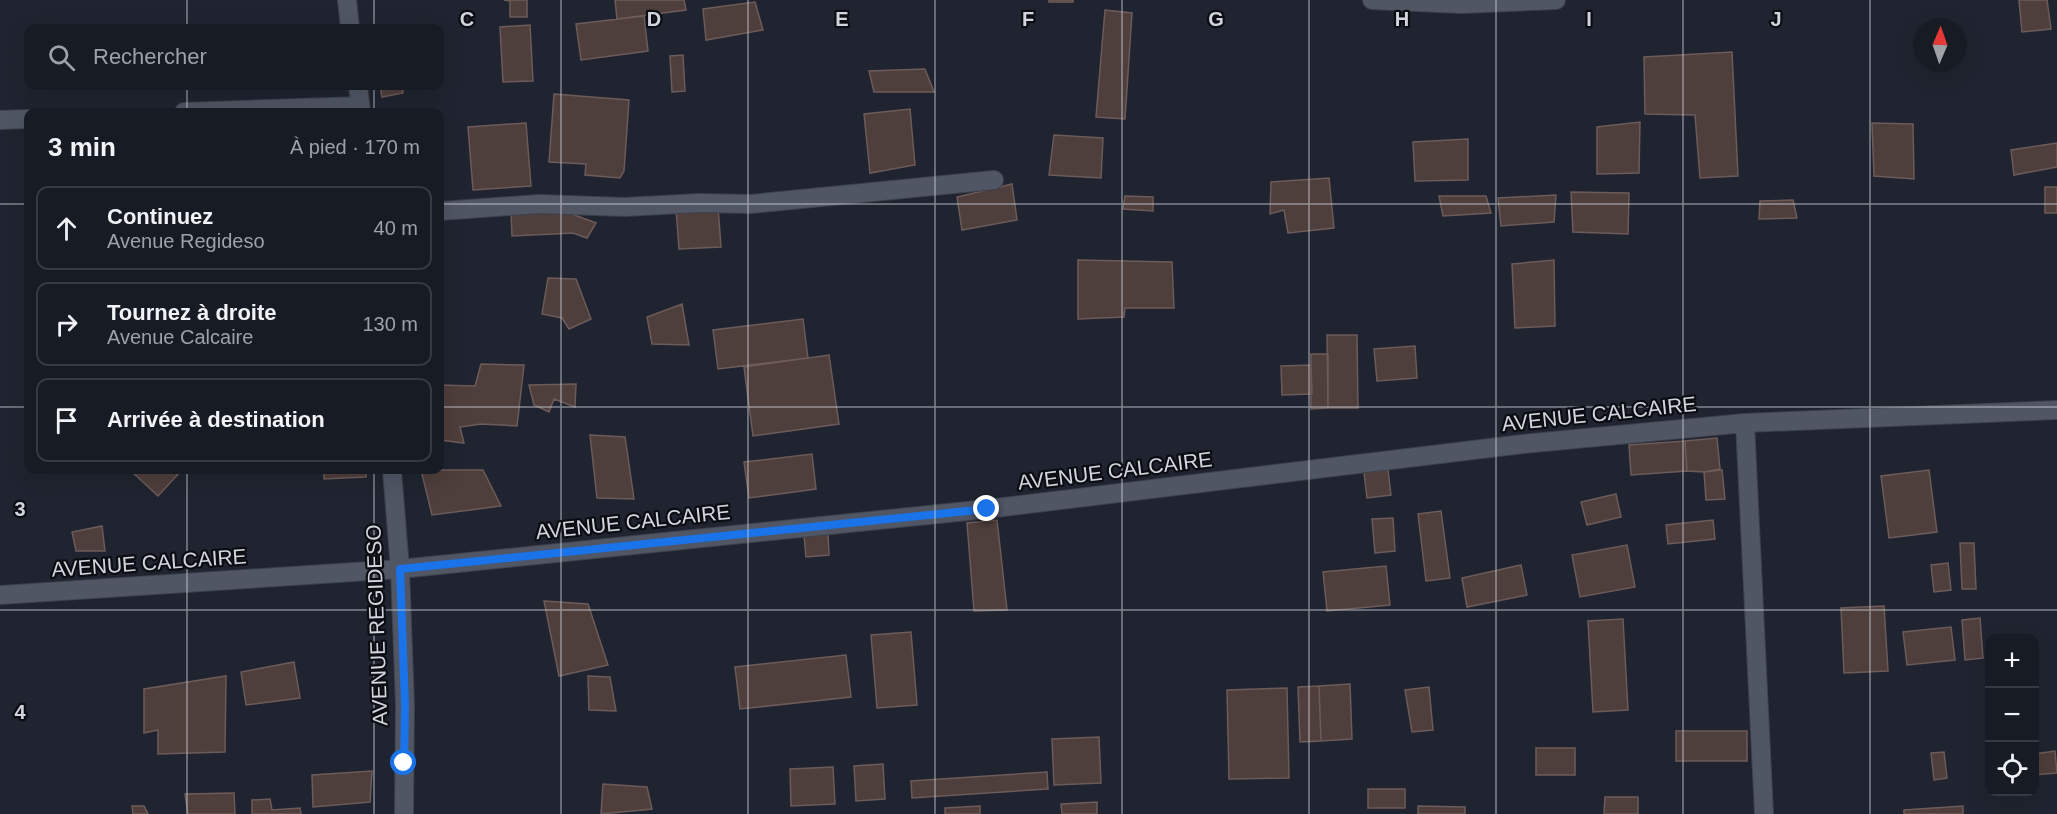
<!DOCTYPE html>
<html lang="fr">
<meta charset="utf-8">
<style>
body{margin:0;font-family:Helvetica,sans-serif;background:#20242c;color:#f1f3f6}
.controls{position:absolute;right:18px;bottom:18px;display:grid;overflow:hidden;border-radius:12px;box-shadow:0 6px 24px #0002}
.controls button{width:54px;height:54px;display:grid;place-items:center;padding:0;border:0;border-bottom:2px solid #363941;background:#171b24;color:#f1f3f6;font:30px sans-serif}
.compass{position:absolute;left:1913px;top:18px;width:54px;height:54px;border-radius:50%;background:#171b24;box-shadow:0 6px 24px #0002;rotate:2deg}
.stop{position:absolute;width:18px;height:18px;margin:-14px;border:4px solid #1a73e8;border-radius:50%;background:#fff}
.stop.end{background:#1a73e8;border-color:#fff;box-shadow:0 2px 6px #0008}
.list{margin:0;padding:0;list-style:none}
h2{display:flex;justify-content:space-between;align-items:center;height:78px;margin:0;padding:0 24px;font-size:26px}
h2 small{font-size:20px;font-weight:400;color:#9ea1a6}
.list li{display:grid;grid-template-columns:39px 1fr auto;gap:18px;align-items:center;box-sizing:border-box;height:84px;margin:0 12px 12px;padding:0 12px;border:2px solid #363941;border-radius:12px}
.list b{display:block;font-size:22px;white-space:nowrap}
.list p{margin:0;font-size:20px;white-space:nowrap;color:#9ea1a6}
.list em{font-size:20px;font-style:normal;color:#9ea1a6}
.icon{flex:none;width:33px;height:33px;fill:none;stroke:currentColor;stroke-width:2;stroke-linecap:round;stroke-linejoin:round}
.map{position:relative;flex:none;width:2057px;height:814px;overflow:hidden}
.search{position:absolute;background:#171b24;box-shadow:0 6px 24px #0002;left:24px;top:24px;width:420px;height:66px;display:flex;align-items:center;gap:15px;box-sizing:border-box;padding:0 21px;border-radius:12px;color:#9ea1a6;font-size:22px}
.panel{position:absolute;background:#171b24;box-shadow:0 6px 24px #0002;left:24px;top:108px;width:420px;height:366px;border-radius:12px}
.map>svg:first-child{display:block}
</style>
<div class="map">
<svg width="2057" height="814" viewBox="0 0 2057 814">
<rect width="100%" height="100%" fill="#1f2430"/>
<path fill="#4e3e3c" stroke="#6d5b5a" stroke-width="1.5" d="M 504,0 L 527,0 L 527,17 L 510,17 L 510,1 Z
M 615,0 L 684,0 L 686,10 L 617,19 Z
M 1049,0 L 1073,0 L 1073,2 L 1049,2 Z
M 2019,0 L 2047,0 L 2051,29 L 2022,32 Z
M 755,2 L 763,30 L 706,40 L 703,9 Z
M 1105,10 L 1132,13 L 1125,119 L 1096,117 Z
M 644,16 L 648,51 L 581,60 L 576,24 Z
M 530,25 L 533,81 L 503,82 L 500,27 Z
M 1732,52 L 1738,176 L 1700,178 L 1695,115 L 1645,114 L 1644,57 Z
M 683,55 L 685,91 L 672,92 L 670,56 Z
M 925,69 L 934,92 L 874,92 L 869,71 Z
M 380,86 L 402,86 L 403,93 L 382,97 Z
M 554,94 L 629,100 L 624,171 L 620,178 L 585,175 L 586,164 L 549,162 Z
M 910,109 L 915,165 L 870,173 L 864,114 Z
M 1640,122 L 1639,173 L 1597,174 L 1597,127 Z
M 526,123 L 531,186 L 473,190 L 468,127 Z
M 1872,123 L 1913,124 L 1914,179 L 1874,176 Z
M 1054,135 L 1103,138 L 1101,178 L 1049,175 Z
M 1468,139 L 1468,180 L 1415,181 L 1413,142 Z
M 2057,143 L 2057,167 L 2014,175 L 2011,150 Z
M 1329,178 L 1334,228 L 1288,233 L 1284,210 L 1270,214 L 1271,182 Z
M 1012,184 L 1017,220 L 962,230 L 957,197 Z
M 2045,187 L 2057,187 L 2057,213 L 2045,213 Z
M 1571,192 L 1629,193 L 1628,234 L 1573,232 Z
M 1556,195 L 1554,222 L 1501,226 L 1498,198 Z
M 1125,196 L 1153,197 L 1153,211 L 1123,209 Z
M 1439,196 L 1486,196 L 1491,213 L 1443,216 Z
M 1793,200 L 1797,218 L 1759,219 L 1760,201 Z
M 718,206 L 721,247 L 679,249 L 676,208 Z
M 561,210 L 596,223 L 587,238 L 573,233 L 512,236 L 511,212 Z
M 1078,260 L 1172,262 L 1174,308 L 1125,308 L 1124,317 L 1078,319 Z
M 1554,260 L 1555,326 L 1515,328 L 1512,264 Z
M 548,278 L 576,279 L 591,319 L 569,329 L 562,318 L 542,314 Z
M 682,304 L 689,345 L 652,344 L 647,317 Z
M 803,319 L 808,358 L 718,369 L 713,330 Z
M 1327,335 L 1357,335 L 1358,408 L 1328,408 Z
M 1415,346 L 1417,378 L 1377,381 L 1374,349 Z
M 1311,354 L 1328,354 L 1328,408 L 1311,409 Z
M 829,355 L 839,424 L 753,436 L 744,367 Z
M 481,364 L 524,365 L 517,426 L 481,424 L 460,427 L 464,443 L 440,440 L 440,385 L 475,386 Z
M 1311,365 L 1312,394 L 1282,395 L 1281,366 Z
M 576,384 L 575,407 L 554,399 L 549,412 L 534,405 L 529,385 Z
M 590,435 L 625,437 L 634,499 L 597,498 Z
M 1717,438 L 1720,469 L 1704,472 L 1687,471 L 1685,441 Z
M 1685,441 L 1687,471 L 1631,475 L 1629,445 Z
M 812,454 L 816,489 L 749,498 L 744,462 Z
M 130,470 L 182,470 L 158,496 Z
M 324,470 L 366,470 L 366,477 L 324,479 Z
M 421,470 L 483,470 L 501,506 L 432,515 Z
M 1388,470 L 1391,495 L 1367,498 L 1364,472 Z
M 1722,470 L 1725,499 L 1706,500 L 1704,472 Z
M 1929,470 L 1937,532 L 1889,538 L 1881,476 Z
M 1616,494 L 1621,517 L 1587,525 L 1581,502 Z
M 1441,511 L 1450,578 L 1426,581 L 1418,514 Z
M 1393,518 L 1395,551 L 1375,553 L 1372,519 Z
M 997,520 L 1007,610 L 974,611 L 967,523 Z
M 1713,520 L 1715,539 L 1668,544 L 1666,525 Z
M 102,526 L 105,551 L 76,551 L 72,532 Z
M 828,533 L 829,555 L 806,557 L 804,535 Z
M 1960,543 L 1974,543 L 1976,589 L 1962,589 Z
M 1627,545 L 1635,587 L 1580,597 L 1572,555 Z
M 1948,563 L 1951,590 L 1934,592 L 1931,565 Z
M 1521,565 L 1527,595 L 1467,607 L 1462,578 Z
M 1386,566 L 1390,605 L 1327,611 L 1323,572 Z
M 544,601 L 588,604 L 608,665 L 559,676 Z
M 1884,606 L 1888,671 L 1844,673 L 1841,608 Z
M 1980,618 L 1983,658 L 1965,660 L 1962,620 Z
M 1623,619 L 1628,710 L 1593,712 L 1588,621 Z
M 1951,627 L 1955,660 L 1907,665 L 1903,632 Z
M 911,632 L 917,705 L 877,708 L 871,635 Z
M 846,655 L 851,697 L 740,709 L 735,667 Z
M 294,662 L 300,698 L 246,705 L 241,672 Z
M 226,676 L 225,752 L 158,754 L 158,730 L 144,733 L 144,689 Z
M 588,676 L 610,677 L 616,711 L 589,710 Z
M 1350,684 L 1352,739 L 1321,741 L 1319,686 Z
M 1319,686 L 1321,741 L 1300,742 L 1298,687 Z
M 1429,687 L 1433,730 L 1412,732 L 1405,690 Z
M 1287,688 L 1289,778 L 1229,779 L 1227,690 Z
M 1676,731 L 1747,731 L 1747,761 L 1676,761 Z
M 1099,737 L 1101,783 L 1054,785 L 1052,739 Z
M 1536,748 L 1575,748 L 1575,775 L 1536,775 Z
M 2055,751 L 2057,773 L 2034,775 L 2034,754 Z
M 1944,752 L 1947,778 L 1934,780 L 1931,753 Z
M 883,764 L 885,799 L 856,801 L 854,766 Z
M 833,767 L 835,804 L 791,806 L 790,769 Z
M 372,771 L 370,802 L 313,807 L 312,775 Z
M 1047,772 L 1048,789 L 912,798 L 911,781 Z
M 603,784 L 647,787 L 652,809 L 601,814 Z
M 1368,789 L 1405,789 L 1405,808 L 1368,808 Z
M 234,793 L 235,814 L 188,814 L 185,794 Z
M 1605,797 L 1638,797 L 1638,814 L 1604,814 Z
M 270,799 L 272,810 L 300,808 L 301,814 L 252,814 L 252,800 Z
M 1097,802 L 1097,814 L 1062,814 L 1061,804 Z
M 132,806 L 144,806 L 148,814 L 133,814 Z
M 980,806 L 980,814 L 945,814 L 945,808 Z
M 1418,806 L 1465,807 L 1465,814 L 1418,814 Z
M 1963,806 L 1963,814 L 1904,814 L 1904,810 Z"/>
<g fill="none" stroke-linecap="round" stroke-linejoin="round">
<defs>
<path id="street" d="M 347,0 L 350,28
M 1372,0 L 1462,4 L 1556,0
M 358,86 L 361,112
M 184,112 L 360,106
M 0,120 L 28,119
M 440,211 L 539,204 L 625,207 L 699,203 L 751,204 L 994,180
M 1745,423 L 1764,814
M 392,470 L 400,569 L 405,705 L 404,814
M 0,595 L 400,569 L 987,509 L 1523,444 L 1745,423 L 2057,410"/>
</defs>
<use href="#street" stroke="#3d414a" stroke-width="20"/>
<use href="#street" stroke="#505664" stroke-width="18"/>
</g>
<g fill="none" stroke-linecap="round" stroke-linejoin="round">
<path stroke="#1a73e8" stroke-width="8" d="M 404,763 L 405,705 L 400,569 L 987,509"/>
</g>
<path fill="none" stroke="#d1d5dd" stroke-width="1.5" stroke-opacity="0.55" d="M 187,0 L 187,28M 374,0 L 374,28M 561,0 L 561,814M 748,0 L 748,814M 935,0 L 935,814M 1122,0 L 1122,814M 1309,0 L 1309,814M 1496,0 L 1496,814M 1683,0 L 1683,814M 1870,0 L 1870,814M 187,86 L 187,112M 374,86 L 374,112M 0,204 L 28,204M 440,204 L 2057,204M 0,407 L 28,407M 440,407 L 2057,407M 187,470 L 187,814M 374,470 L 374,814M 0,610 L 2057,610"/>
<g text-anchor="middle" stroke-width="4.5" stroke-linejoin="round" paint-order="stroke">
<g font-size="21" fill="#d1d5dd" stroke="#0b0d12">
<text transform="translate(1599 414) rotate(-6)" y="7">AVENUE CALCAIRE</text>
<text transform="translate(1115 471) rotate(-7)" y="7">AVENUE CALCAIRE</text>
<text transform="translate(633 522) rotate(-6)" y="7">AVENUE CALCAIRE</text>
<text transform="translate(149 563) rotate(-4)" y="7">AVENUE CALCAIRE</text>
<text transform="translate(377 625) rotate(-92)" y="7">AVENUE REGIDESO</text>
</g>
</g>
<g font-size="20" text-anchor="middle" font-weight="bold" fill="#d1d5dd" stroke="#0b0d12" stroke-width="4.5" stroke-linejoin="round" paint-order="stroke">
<text x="467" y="26">C</text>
<text x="654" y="26">D</text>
<text x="842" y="26">E</text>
<text x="1028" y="26">F</text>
<text x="1216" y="26">G</text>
<text x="1402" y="26">H</text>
<text x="1589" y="26">I</text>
<text x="1776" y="26">J</text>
<text x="20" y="516">3</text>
<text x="20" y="719">4</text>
</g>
</svg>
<div class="controls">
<button>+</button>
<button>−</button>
<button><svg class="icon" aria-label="locate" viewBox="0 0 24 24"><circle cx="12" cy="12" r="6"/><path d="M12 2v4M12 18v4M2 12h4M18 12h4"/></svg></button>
</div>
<svg class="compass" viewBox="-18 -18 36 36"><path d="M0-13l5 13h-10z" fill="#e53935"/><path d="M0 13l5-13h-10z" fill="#9ea1a6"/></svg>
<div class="stop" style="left:404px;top:763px"></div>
<div class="stop end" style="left:987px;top:509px"></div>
<div class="search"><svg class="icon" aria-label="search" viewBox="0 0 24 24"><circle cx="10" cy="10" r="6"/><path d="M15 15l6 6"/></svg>Rechercher</div>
<section class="panel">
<h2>3 min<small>À pied · 170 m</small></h2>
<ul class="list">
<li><svg class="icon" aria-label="ahead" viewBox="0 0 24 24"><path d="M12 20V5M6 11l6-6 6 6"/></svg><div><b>Continuez</b><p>Avenue Regideso</p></div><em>40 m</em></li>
<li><svg class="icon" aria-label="right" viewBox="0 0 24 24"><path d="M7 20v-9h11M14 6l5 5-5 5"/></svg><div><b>Tournez à droite</b><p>Avenue Calcaire</p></div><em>130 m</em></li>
<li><svg class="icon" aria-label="arrive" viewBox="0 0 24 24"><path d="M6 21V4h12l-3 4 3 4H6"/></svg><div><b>Arrivée à destination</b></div></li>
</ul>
</section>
</div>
